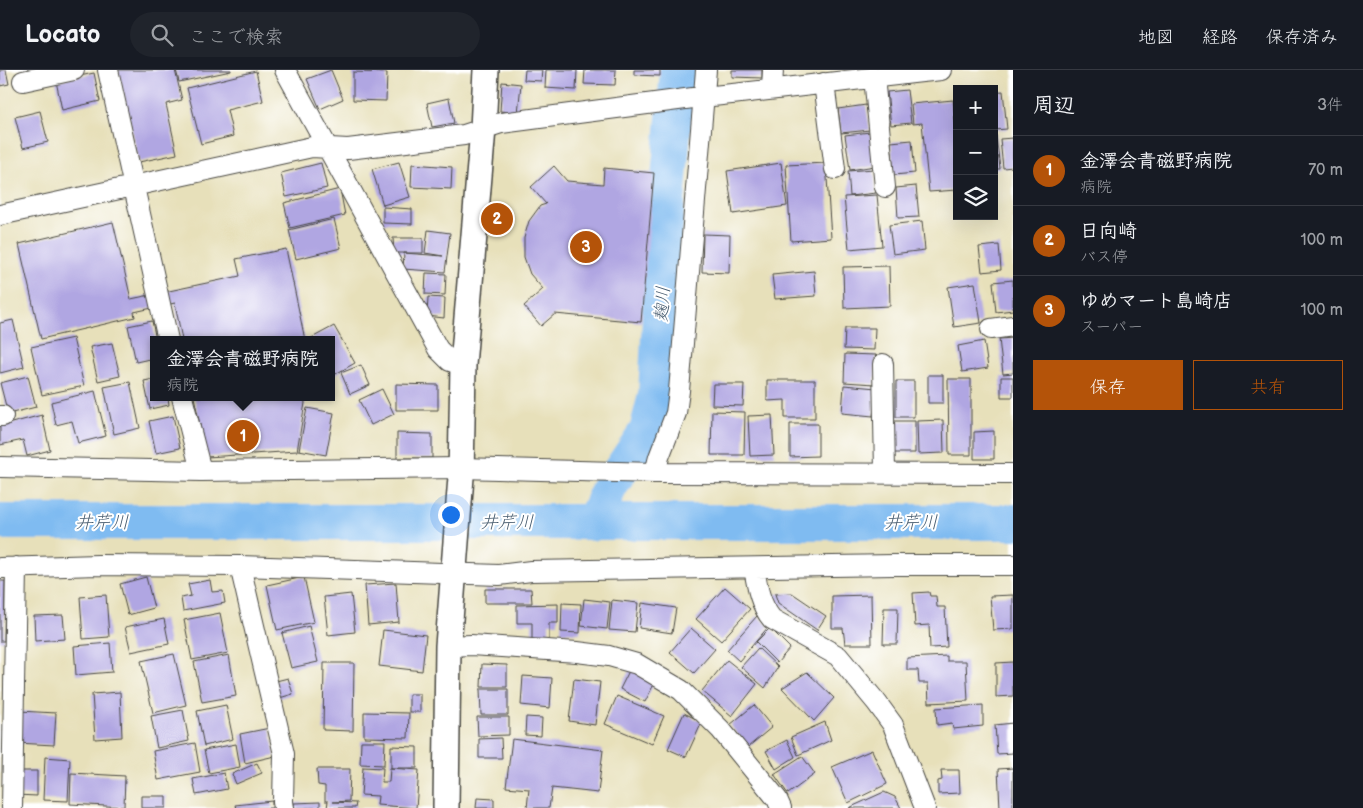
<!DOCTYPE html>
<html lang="ja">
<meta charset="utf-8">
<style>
body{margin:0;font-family:"Balsamiq Sans","Klee One",sans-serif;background:#20242c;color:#f1f3f6}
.controls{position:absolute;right:15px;top:15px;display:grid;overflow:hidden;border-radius:0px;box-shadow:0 5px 20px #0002}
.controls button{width:45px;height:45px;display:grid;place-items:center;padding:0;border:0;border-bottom:1px solid #363941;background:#171b24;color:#f1f3f6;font:25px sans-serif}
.you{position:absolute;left:450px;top:444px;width:18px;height:18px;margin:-12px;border:4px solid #fff;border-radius:50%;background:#1a73e8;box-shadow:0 0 0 8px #1a73e833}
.badge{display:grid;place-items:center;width:32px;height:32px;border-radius:50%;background:#b45309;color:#fff;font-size:16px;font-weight:700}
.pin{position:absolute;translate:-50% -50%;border:2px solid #fff;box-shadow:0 1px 5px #0006}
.popup{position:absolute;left:150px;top:266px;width:185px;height:65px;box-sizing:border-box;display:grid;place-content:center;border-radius:0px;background:#171b24;filter:drop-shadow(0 1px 4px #0005);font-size:16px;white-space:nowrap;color:#9ea1a6}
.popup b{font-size:19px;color:#f1f3f6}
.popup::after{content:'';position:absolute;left:50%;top:100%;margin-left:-10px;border:10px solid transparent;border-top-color:#171b24}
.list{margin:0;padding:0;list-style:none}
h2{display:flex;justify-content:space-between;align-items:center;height:65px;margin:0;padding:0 20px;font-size:21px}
h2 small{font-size:16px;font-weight:400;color:#9ea1a6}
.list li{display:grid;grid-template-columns:32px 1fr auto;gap:15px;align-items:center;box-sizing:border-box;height:70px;padding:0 20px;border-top:1px solid #363941}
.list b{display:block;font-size:19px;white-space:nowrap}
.list p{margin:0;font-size:16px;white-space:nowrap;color:#9ea1a6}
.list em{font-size:16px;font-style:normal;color:#9ea1a6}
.actions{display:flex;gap:10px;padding:15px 20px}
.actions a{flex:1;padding:11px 0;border:1px solid #b45309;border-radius:0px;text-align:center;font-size:18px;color:#b45309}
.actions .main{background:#b45309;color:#fff}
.icon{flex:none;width:28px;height:28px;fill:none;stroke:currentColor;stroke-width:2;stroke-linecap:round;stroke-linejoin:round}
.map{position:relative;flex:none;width:1013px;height:738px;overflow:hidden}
header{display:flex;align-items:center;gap:30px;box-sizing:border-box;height:70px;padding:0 25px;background:#171b24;border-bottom:1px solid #363941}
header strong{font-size:24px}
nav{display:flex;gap:28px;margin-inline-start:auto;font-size:18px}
.search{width:350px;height:45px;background:#20242c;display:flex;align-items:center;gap:12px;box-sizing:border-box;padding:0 18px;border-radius:28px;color:#9ea1a6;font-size:19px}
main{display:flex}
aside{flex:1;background:#171b24}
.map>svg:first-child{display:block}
</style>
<header>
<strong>Locato</strong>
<div class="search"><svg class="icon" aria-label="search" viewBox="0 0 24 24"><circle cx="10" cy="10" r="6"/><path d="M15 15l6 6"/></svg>ここで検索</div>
<nav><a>地図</a><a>経路</a><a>保存済み</a></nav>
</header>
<main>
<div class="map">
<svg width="1013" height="738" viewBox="0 0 1013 738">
<rect width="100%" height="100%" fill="#fff"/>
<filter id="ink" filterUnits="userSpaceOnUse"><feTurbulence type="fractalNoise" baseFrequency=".02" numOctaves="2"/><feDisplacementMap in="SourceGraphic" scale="10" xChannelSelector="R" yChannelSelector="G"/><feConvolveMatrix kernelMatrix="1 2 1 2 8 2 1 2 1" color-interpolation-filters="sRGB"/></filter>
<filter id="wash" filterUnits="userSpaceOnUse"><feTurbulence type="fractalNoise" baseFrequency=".0096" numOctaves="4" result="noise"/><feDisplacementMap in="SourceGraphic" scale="20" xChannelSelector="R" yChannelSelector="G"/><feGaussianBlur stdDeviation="1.12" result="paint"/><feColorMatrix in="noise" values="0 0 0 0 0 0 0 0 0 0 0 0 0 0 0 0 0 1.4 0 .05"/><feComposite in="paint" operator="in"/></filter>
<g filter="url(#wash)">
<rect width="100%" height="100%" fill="#e7e0ba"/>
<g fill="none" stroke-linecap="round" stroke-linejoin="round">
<path stroke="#7fbbf1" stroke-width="36" d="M 0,452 L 1013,452
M 593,453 L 610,416 L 647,361 L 656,325 L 664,169 L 678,0"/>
</g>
<g id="blocks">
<path fill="#b0a6e2" d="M 0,0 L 6,0 L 9,14 L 0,16 Z
M 118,0 L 175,0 L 182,30 L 166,34 L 177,84 L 139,92 Z
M 176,0 L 231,0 L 231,1 L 179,12 Z
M 331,0 L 343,29 L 320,39 L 307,9 Z
M 525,0 L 542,0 L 541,11 L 524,10 Z
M 546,0 L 577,0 L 576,20 L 545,18 Z
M 585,0 L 616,0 L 615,15 L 584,14 Z
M 634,0 L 660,0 L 660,6 L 634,5 Z
M 732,0 L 762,0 L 762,8 L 732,7 Z
M 256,1 L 263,31 L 227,40 L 233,66 L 201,74 L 187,18 Z
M 353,2 L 387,3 L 386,31 L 353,30 Z
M 94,3 L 100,31 L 62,40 L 56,11 Z
M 502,12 L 521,14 L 518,43 L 500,41 Z
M 907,20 L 911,53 L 891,55 L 887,22 Z
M 1003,21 L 1007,59 L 994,60 L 994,22 Z
M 449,28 L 454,53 L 432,57 L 427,33 Z
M 953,30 L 957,71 L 957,120 L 929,122 L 922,53 L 913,54 L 911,34 Z
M 866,35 L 870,60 L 841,63 L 838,39 Z
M 40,41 L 48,72 L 23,78 L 15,47 Z
M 870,62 L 875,96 L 850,100 L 845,65 Z
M 994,65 L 996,65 L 1000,99 L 994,99 Z
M 1013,68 L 1013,97 L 1003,98 L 1000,69 Z
M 912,70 L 915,103 L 894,105 L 891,72 Z
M 399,92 L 410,127 L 383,135 L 372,99 Z
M 321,93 L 327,118 L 286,127 L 281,103 Z
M 781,93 L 787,136 L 733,144 L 727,101 Z
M 826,93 L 831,168 L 791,171 L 786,95 Z
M 412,94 L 452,97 L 451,119 L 411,117 Z
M 554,96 L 567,111 L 603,114 L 604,98 L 654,103 L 641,252 L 555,244 L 541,256 L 524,236 L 543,219 L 530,204 L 524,187 L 524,168 L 529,151 L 540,136 L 546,134 L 531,117 Z
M 874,99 L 876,123 L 850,126 L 848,101 Z
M 916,116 L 919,147 L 898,148 L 896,118 Z
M 340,119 L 345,145 L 290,158 L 284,133 Z
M 877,125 L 882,176 L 849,179 L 844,127 Z
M 383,137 L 412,139 L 412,154 L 383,153 Z
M 334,149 L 341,178 L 296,189 L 289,160 Z
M 922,151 L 925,180 L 893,184 L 889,155 Z
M 113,152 L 131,229 L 240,206 L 236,189 L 286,179 L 305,270 L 182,270 L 175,233 L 134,242 L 135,247 L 41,269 L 19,174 Z
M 428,160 L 450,163 L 445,202 L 403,199 L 404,183 L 443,186 L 425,183 Z
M 703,164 L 730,165 L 729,203 L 702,202 Z
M 393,168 L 423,168 L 423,183 L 394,183 Z
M 999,175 L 1001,200 L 982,202 L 979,177 Z
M 889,196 L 890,236 L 844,238 L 843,197 Z
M 814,201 L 816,226 L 775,229 L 772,205 Z
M 426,203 L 446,204 L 445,225 L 425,224 Z
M 1013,210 L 1013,240 L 996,242 L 993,212 Z
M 975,213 L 981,253 L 954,257 L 948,217 Z
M 428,227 L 445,228 L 444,248 L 427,246 Z
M 13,250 L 24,297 L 0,303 L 0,253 Z
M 152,251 L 156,270 L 154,270 L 154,288 L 136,292 L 128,256 Z
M 334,256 L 355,293 L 332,306 L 332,270 L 308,270 Z
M 845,258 L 875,258 L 874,280 L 844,279 Z
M 73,268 L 84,316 L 42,325 L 31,277 Z
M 1013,268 L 1013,303 L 1003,304 L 999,269 Z
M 984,271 L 988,298 L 962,302 L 958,276 Z
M 112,273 L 120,306 L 98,311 L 90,277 Z
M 845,284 L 876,285 L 875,314 L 844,312 Z
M 361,295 L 370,315 L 350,324 L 341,303 Z
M 928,305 L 943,305 L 943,333 L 928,333 Z
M 28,306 L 36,337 L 8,344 L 0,313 Z
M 1001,307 L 1013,307 L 1013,327 L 1001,327 Z
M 154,309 L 154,327 L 168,327 L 169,335 L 150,339 L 144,311 Z
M 948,309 L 971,309 L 971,385 L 949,385 Z
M 767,310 L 815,310 L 815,348 L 785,348 L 785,330 L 767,331 Z
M 896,311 L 914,311 L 914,347 L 896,347 Z
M 130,312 L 140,358 L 114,364 L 104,317 Z
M 396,314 L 438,315 L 438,340 L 396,340 Z
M 713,314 L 744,314 L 743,336 L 712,335 Z
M 844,315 L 876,318 L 873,346 L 842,343 Z
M 382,319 L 394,344 L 371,355 L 359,330 Z
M 95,321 L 106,366 L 78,373 L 72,351 L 56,355 L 51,332 Z
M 194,327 L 304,327 L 305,333 L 297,381 L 207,387 Z
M 307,338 L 334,343 L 326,385 L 299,380 Z
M 712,341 L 745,342 L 744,385 L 711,385 Z
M 42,345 L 50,380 L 27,386 L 23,370 L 0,375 L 0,356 Z
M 772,345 L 774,385 L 750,386 L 748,346 Z
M 173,346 L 180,378 L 156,383 L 149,351 Z
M 943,350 L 944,383 L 918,384 L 917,351 Z
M 892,351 L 915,351 L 915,383 L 893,383 Z
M 790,354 L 818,354 L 818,386 L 790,387 Z
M 994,361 L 994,389 L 974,389 L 974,362 Z
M 397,363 L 432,364 L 432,388 L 397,388 Z
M 146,507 L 154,538 L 128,545 L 120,514 Z
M 304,507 L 314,552 L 277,560 L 267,515 Z
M 210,510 L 212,522 L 223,521 L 225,533 L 183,541 L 181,528 L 191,526 L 188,514 Z
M 0,511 L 5,511 L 4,571 L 0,571 Z
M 396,513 L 399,552 L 368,555 L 365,515 Z
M 725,517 L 750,539 L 721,571 L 696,549 Z
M 485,519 L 531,519 L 532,533 L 485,533 Z
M 929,522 L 930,526 L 936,526 L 937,537 L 945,537 L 947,577 L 930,578 L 929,555 L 915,556 L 913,523 Z
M 792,523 L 826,546 L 817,560 L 778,533 L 775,524 Z
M 351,524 L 355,562 L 328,565 L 324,527 Z
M 106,525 L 109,567 L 83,569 L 80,527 Z
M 871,525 L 872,574 L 845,574 L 843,558 L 832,558 L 832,526 Z
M 1013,525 L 1013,559 L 993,560 L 990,526 Z
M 584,529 L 610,532 L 607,559 L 581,556 Z
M 612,530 L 638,533 L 635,562 L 609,560 Z
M 562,533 L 581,534 L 580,563 L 561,562 Z
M 642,533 L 676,538 L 672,563 L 639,558 Z
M 558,534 L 558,553 L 549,553 L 549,572 L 532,572 L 532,553 L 517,553 L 517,535 Z
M 884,538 L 898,538 L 897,574 L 883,574 Z
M 220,543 L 228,583 L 192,590 L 184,550 Z
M 63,545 L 65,569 L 35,571 L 34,546 Z
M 757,546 L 769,556 L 739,591 L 727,580 Z
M 164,549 L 169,574 L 131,582 L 125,557 Z
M 309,556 L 318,592 L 291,598 L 282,563 Z
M 691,558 L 715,579 L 694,603 L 670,582 Z
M 770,558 L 790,578 L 777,593 L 756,572 Z
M 383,560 L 426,565 L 422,601 L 379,596 Z
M 110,573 L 112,602 L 76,605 L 74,576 Z
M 758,578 L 778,597 L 765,618 L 741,597 Z
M 174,584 L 186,635 L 153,643 L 141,591 Z
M 229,585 L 236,626 L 202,632 L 194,592 Z
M 947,586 L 947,591 L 966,591 L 968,631 L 929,633 L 928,613 L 919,613 L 918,600 L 907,600 L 907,588 Z
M 727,590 L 757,614 L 732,646 L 702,621 Z
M 1013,592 L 1013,626 L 996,627 L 996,593 Z
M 324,593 L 354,593 L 353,661 L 323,660 Z
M 482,594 L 507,595 L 507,617 L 481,617 Z
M 630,599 L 655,612 L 645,632 L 620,619 Z
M 807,602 L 834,628 L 814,651 L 782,618 Z
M 523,606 L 552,608 L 550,638 L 521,635 Z
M 288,608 L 293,624 L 276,629 L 272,612 Z
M 574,609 L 600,612 L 595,655 L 569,651 Z
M 480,619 L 508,619 L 508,645 L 481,645 Z
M 120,622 L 122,667 L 95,669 L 92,624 Z
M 409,624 L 420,624 L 420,642 L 409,642 Z
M 617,626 L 664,646 L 652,674 L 605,654 Z
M 226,635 L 233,669 L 204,676 L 197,641 Z
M 754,635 L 772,657 L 748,677 L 730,655 Z
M 983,635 L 983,656 L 953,659 L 952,653 L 937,655 L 936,638 Z
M 183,640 L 189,671 L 157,678 L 151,646 Z
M 19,641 L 56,643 L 54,675 L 17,673 Z
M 364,642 L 409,643 L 408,668 L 364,667 Z
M 684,643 L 702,652 L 686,687 L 668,679 Z
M 477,647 L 509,647 L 509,665 L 478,666 Z
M 526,647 L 542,648 L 541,666 L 525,665 Z
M 825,652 L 831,670 L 798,685 L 791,667 Z
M 1013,653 L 1013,683 L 997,684 L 995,655 Z
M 270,658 L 275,686 L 245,693 L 240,664 Z
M 501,668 L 502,688 L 479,688 L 479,669 Z
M 512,669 L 603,680 L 598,723 L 552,718 L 549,738 L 527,738 L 529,719 L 506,717 Z
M 787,670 L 795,687 L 776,699 L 766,681 Z
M 361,671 L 385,671 L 384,695 L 360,694 Z
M 195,673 L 200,702 L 158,710 L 153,681 Z
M 236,674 L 240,697 L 209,703 L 204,680 Z
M 391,676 L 417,677 L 417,698 L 391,698 Z
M 872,680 L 887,714 L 848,733 L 832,697 Z
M 802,686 L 815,704 L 788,724 L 774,704 Z
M 45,687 L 70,689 L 68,731 L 43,730 Z
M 257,693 L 262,703 L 236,714 L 232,704 Z
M 363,697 L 383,698 L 382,712 L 389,712 L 390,698 L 419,700 L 416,738 L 377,735 L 378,726 L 361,725 Z
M 1013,698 L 1013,738 L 1000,738 L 998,699 Z
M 317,699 L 350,699 L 349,731 L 333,732 L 356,733 L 355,738 L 327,738 L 328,731 L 325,731 L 325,716 L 318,715 Z
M 941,700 L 959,700 L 960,723 L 938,724 L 938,711 L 942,710 Z
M 17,701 L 37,701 L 37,726 L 16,725 Z
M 71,703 L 125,706 L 124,737 L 70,734 Z
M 224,703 L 227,719 L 196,725 L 193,709 Z
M 884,722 L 895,727 L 901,738 L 849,738 Z
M 141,726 L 166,726 L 166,738 L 141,738 Z
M 477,728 L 494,729 L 494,738 L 476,738 Z
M 272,731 L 272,738 L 236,738 L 235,735 Z
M 320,732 L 320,738 L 294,738 L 294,733 Z"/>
</g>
</g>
<g filter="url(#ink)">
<use href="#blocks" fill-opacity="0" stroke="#474640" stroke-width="1"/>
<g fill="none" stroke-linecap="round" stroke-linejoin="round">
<defs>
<path id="minor" d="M 108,0 L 168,270
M 285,0 L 438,279 L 450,291 L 463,295
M 874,7 L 885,117
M 23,11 L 74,0
M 824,13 L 835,99
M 772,18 L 773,0
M 0,145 L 312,77 L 348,79 L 464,65 L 501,53 L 693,28 C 775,20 858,9 941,0
M 991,259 L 1013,256
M 883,294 L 885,403
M 182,327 L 201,401
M 0,346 L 3,346
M 0,397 L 201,401 L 461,398 L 655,403 L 1013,404
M 655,403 L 659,387 L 676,343 L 679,321 L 706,0
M 240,496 L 284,684 L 283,732 L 284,738
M 0,498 L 98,495 L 240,496 L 499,505 L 531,501 L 894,495 L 1013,495
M 754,498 C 757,516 760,535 772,549 L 838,586 L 877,633 L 893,655 L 925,738
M 448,576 L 471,575 L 577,582 L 609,586 L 637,594 L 681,620 L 721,660 L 777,729 L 781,738
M 12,738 L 16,497"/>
<path id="tertiary" d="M 446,738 L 448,576 L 461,407 L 463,295 L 483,59 L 486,0"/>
</defs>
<use href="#minor" stroke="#474640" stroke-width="22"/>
<use href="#tertiary" stroke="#474640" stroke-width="28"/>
<use href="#minor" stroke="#fff" stroke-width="20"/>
<use href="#tertiary" stroke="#fff" stroke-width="25"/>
</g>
</g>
<g text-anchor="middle" stroke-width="4" stroke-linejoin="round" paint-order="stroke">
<g font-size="18" font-style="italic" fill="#485d70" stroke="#fff">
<text transform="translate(662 234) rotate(-86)" y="6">麹川</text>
<text x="102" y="458">井芹川</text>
<text x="507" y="458">井芹川</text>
<text x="911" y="458">井芹川</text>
</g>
</g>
</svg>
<div class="controls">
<button>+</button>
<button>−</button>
<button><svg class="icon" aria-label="layers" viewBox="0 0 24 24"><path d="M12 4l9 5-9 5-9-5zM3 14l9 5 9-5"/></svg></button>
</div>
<div class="you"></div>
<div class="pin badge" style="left:243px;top:366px">1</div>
<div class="popup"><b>金澤会青磁野病院</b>病院</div>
<div class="pin badge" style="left:497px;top:149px">2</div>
<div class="pin badge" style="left:586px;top:177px">3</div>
</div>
<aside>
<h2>周辺<small>3件</small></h2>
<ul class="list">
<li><span class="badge">1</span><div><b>金澤会青磁野病院</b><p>病院</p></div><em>70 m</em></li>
<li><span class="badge">2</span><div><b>日向崎</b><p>バス停</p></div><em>100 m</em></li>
<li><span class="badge">3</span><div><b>ゆめマート島崎店</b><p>スーパー</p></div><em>100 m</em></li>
</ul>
<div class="actions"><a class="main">保存</a><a>共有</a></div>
</aside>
</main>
